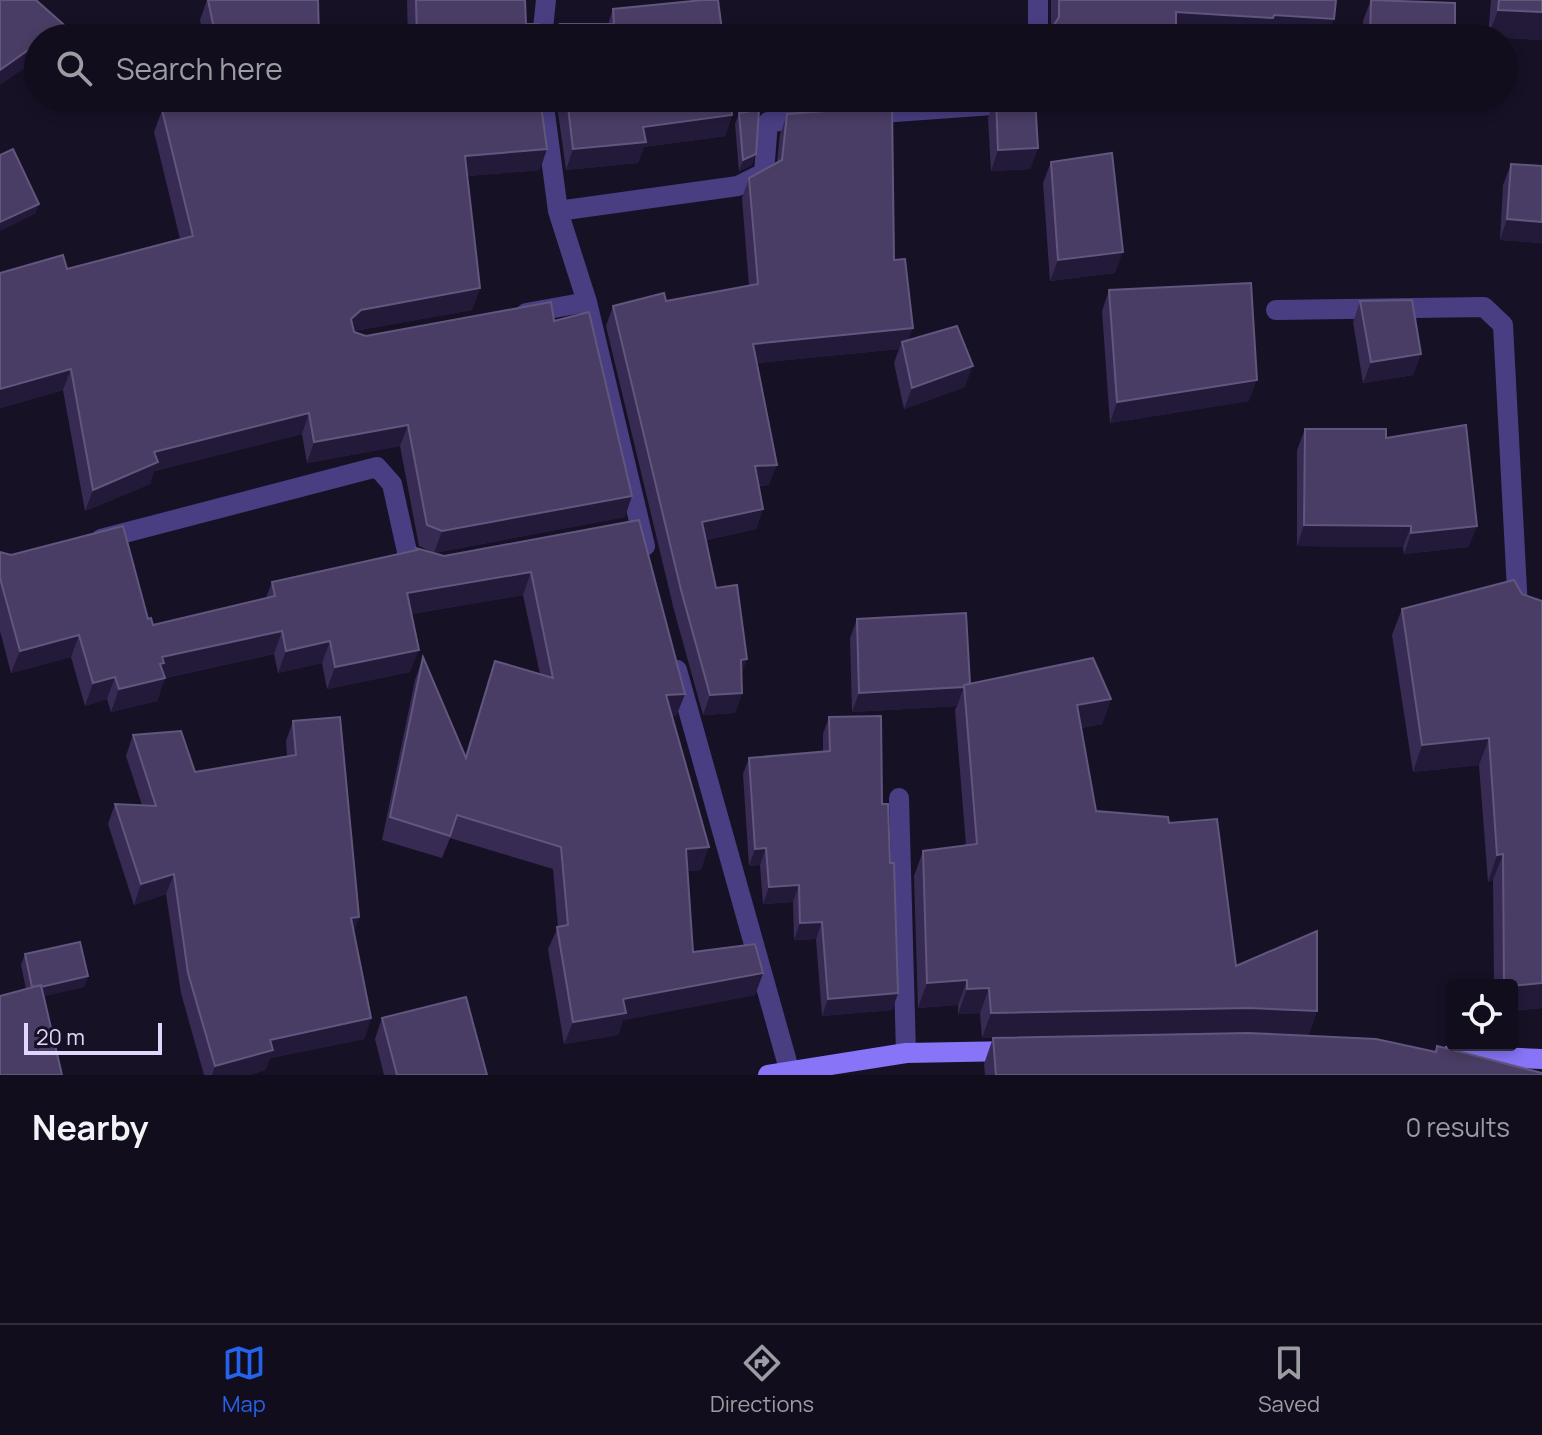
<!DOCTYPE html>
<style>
body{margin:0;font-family:Manrope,sans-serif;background:#1a1625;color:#f1f3f6}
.controls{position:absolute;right:24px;bottom:24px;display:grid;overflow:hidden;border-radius:8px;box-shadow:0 4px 12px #0003}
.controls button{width:72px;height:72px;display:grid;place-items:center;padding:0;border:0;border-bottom:2px solid #302d3b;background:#110d1c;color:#f1f3f6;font:40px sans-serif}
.scale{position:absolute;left:24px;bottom:20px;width:138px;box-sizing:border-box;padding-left:8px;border:4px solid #e0d7fd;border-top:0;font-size:22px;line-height:28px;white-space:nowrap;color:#e0d7fd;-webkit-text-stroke:6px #171126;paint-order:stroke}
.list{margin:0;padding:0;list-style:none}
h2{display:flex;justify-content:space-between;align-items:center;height:104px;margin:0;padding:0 32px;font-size:34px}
h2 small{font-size:26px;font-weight:400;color:#9c9ca3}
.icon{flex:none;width:44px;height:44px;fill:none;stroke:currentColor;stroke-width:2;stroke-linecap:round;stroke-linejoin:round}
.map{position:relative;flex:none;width:1542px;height:1075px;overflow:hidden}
.search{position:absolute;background:#110d1c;box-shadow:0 4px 12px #0003;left:24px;right:24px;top:24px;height:88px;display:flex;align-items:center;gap:20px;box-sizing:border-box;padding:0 28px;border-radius:44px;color:#9c9ca3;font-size:30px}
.sheet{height:248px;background:#110d1c}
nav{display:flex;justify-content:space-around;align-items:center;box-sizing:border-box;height:112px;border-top:2px solid #302d3b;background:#110d1c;font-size:22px;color:#9c9ca3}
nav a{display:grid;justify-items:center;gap:4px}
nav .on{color:#2563eb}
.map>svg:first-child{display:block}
</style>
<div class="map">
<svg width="1542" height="1075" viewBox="0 0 1542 1075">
<rect width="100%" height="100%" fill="#171126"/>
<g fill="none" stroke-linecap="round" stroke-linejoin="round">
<path stroke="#493e82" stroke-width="20" d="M 1038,0 L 1038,38
M 542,38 L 546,0
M 543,98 L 558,211 L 587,302 L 645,546
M 867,114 L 1020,103 L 1024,98
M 558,211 L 738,186 L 764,173 L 768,122 L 811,119
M 1276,310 L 1484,307 L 1503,325 L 1518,609 L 1542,618
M 526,313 L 587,302
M 101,539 L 377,467 L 392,484 L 408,556 L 429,564
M 677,670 L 789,1069
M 899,798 L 906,1053"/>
<path stroke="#8774f7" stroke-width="20" d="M 1450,1055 L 1542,1059
M 768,1075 L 906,1053 L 1014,1051"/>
</g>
<path fill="#382b53" d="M 207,0 L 319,38 L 204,38 L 200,20 Z
M 407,0 L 525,0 L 526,24 L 549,30 L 608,24 L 613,9 L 723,38 L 408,38 Z
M 1051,0 L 1336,0 L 1267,36 L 1266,38 L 1245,38 L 1176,34 L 1176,38 L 1048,38 L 1051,30 Z
M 1371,0 L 1455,38 L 1363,38 L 1363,21 Z
M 1491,0 L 1542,0 L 1542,40 L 1488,37 Z
M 556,98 L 730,98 L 732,115 L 725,136 L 644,147 L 638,163 L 566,170 Z
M 996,98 L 1038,148 L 1030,169 L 991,171 L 988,118 Z
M 313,101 L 298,103 L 304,107 L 540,170 L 467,176 L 480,288 L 472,310 L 354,331 L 366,336 L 554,321 L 625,517 L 434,553 L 419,546 L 400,446 L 307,463 L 302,434 L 154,471 L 150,484 L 85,511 L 63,390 L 0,408 L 0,273 L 67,269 L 180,239 L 154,132 L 162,110 Z
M 739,113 L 752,165 L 739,171 L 735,124 Z
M 787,114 L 894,260 L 908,340 L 965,387 L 904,409 L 894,363 L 899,349 L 757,363 L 769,485 L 759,486 L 763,509 L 756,529 L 706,540 L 716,588 L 747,659 L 741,674 L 742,693 L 735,713 L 703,715 L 674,610 L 606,326 L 613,306 L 666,301 L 749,286 L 742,198 L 749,178 L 777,163 L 780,134 Z
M 1051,162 L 1115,273 L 1050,281 L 1043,183 Z
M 1511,164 L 1542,166 L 1542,243 L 1500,240 L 1503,185 Z
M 1109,290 L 1249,401 L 1110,423 L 1102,311 Z
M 1360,301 L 1421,354 L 1413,375 L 1363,383 L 1353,322 Z
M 1305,429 L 1386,438 L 1469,547 L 1404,554 L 1403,547 L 1297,546 L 1297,450 Z
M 639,520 L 685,694 L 676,716 L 672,716 L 701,870 L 687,871 L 693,952 L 763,973 L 755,995 L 623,1020 L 618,1035 L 564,1044 L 548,949 L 558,927 L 553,869 L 450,838 L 442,858 L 382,840 L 415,680 L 423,657 L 465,756 L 487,684 L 495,661 L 540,674 L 523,595 L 411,614 L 410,672 L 327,689 L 322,663 L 278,673 L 274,654 L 165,678 L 157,701 L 111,712 L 107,699 L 85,706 L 71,657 L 11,673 L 0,631 L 0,552 L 148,619 L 153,625 L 266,598 L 272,582 L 415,551 L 416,548 L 444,556 Z
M 1522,594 L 1542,601 L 1542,1008 L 1512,1011 L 1512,985 L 1494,985 L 1493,880 L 1488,882 L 1479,765 L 1413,772 L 1392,635 L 1402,609 Z
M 857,619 L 970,684 L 1111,699 L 1102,724 L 1081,728 L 1096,811 L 1169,823 L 1236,966 L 1317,1011 L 1308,1036 L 1435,1052 L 1437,1046 L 1542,1075 L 985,1075 L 984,1064 L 993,1038 L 1243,1033 L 982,1038 L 980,1013 L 958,1014 L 958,1005 L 918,1008 L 914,876 L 923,851 L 966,845 L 955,710 L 957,706 L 852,712 L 850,638 Z
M 829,717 L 882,804 L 890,863 L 898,993 L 892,1010 L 822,1016 L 816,939 L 794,940 L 793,902 L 763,904 L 760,865 L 749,866 L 743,774 L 749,758 L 823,752 L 823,734 Z
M 293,721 L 359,917 L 354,931 L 371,1018 L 364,1039 L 270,1058 L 265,1070 L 249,1075 L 204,1075 L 181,993 L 166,894 L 134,905 L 108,824 L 115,804 L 142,805 L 126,756 L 133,735 L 195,772 L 287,756 L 286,741 Z
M 25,954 L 88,976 L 84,987 L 44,996 L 26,989 L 21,965 Z
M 382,1018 L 487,1075 L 384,1075 L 375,1039 Z"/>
<path fill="#231939" d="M 1498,10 L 1542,12 L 1542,40 L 1488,37 Z
M 1176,12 L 1274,15 L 1334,19 L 1327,38 L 1267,36 L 1266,38 L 1245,38 L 1168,33 Z
M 64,25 L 59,38 L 45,38 Z
M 38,43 L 38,59 L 0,85 L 0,70 Z
M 293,98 L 314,98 L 313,101 L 297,103 Z
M 732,115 L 725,136 L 644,147 L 638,163 L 566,170 L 573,149 L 643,127 Z
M 1038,148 L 1030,169 L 991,171 L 998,150 Z
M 547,149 L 540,170 L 457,177 L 465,156 Z
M 756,154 L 752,165 L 739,171 L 743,160 Z
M 39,204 L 35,214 L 0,231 L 0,222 Z
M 1507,219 L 1542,222 L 1542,243 L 1500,240 Z
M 1123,252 L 1115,273 L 1050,281 L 1058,260 Z
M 480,288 L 472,310 L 354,331 L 351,319 L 361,310 Z
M 913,328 L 905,348 L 902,342 L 899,349 L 746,364 L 753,344 Z
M 1421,354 L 1413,375 L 1363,383 L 1371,362 Z
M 973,366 L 965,387 L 904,409 L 912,388 Z
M 71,369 L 63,390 L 0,408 L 0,389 Z
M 1257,380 L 1249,401 L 1110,423 L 1117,402 Z
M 309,413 L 302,434 L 154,471 L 150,484 L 85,511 L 93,490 L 154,452 Z
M 408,425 L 400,446 L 307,463 L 314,442 Z
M 777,465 L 769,485 L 747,486 L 755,466 Z
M 632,496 L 625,517 L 434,553 L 442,531 Z
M 763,509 L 756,529 L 695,542 L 702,522 Z
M 1304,525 L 1411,526 L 1403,547 L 1297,546 Z
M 1477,526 L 1469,547 L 1404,554 L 1411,533 Z
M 531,572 L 523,595 L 398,616 L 407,593 Z
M 282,631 L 274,654 L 158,679 L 165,678 L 157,701 L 111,712 L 119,689 L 162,657 Z
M 79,635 L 71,657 L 11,673 L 20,651 Z
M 330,641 L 322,663 L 278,673 L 286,651 Z
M 419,650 L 410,672 L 327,689 L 335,667 Z
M 747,659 L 740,679 L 741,660 Z
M 115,677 L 107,699 L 85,706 L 93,683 Z
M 964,687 L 957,706 L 852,712 L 859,693 Z
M 742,693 L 735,713 L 703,715 L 710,695 Z
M 685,694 L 676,716 L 658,717 L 666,695 Z
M 1111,699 L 1102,724 L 1068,730 L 1077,705 Z
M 1489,738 L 1479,765 L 1413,772 L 1422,745 Z
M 709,847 L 701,870 L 678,872 L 686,849 Z
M 766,848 L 760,865 L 749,866 L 755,849 Z
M 1503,854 L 1493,880 L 1488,882 L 1497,855 Z
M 174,874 L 166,894 L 134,905 L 141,884 Z
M 799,885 L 793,902 L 763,904 L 769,887 Z
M 359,917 L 352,937 L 351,918 Z
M 822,922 L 816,939 L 794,940 L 800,923 Z
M 763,973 L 755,995 L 623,1020 L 618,1035 L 564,1044 L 573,1022 L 623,999 Z
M 88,976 L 84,987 L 29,1000 L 33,989 Z
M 967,980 L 958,1005 L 918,1008 L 927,983 Z
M 1542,983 L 1542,1008 L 1512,1011 L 1512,986 Z
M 989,988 L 980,1013 L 958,1014 L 967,989 Z
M 898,993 L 892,1010 L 822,1016 L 828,999 Z
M 1248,1008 L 1317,1011 L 1308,1036 L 1239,1033 L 982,1038 L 991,1013 Z
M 371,1018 L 364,1039 L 270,1058 L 265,1070 L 249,1075 L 212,1075 L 215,1066 L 270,1040 Z"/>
<path fill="#4a3d65" stroke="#61567d" stroke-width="2" d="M 0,0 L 36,0 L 64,25 L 45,38 L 38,38 L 38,43 L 0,70 Z
M 208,0 L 318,0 L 319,38 L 216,38 Z
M 416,0 L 525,0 L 526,24 L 539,24 L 549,30 L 560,24 L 614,24 L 613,9 L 703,0 L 718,0 L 723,38 L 417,38 Z
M 1059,0 L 1336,0 L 1334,19 L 1274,15 L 1273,18 L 1176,12 L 1176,38 L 1052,38 L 1052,28 L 1059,17 Z
M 1371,0 L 1455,3 L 1455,38 L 1370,38 Z
M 1499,0 L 1542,0 L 1542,12 L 1498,10 Z
M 206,98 L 297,98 L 297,102 L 304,107 L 373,98 L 540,98 L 547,149 L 465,156 L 480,288 L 361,310 L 351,319 L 354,332 L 366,336 L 551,302 L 554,321 L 589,312 L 632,496 L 442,531 L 427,525 L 408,425 L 314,442 L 309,413 L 154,452 L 158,462 L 93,490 L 71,369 L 0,389 L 0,273 L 63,255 L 67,269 L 193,236 L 162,110 Z
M 567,98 L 730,98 L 732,115 L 643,127 L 646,142 L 573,149 Z
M 996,98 L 1035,98 L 1038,148 L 998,150 Z
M 892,106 L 894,260 L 905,259 L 913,328 L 753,344 L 777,465 L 755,466 L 763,509 L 702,522 L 716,588 L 737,585 L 747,659 L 741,660 L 742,693 L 710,695 L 681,590 L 613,306 L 664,293 L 666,301 L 758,284 L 749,178 L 782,160 L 787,114 Z
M 759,110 L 756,154 L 743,160 L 739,113 Z
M 13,149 L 39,204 L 0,222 L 0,155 Z
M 1112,153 L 1123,252 L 1058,260 L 1051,162 Z
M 1511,164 L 1542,166 L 1542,222 L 1507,219 Z
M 1251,283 L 1257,380 L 1117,402 L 1109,290 Z
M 1412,300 L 1421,354 L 1371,362 L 1360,301 Z
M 957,326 L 973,366 L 912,388 L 902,342 Z
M 1466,425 L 1477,526 L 1411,533 L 1411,526 L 1304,525 L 1305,429 L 1386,429 L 1386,438 Z
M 639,520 L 685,694 L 666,695 L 709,847 L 686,849 L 693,952 L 755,944 L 763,973 L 623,999 L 626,1013 L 573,1022 L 557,927 L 568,925 L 561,847 L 457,815 L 450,836 L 390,817 L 423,657 L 466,758 L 495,661 L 553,678 L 531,572 L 407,593 L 419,650 L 335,667 L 330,641 L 286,651 L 282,631 L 162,657 L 164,663 L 160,664 L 165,678 L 119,689 L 115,677 L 93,683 L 79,635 L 20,651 L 0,578 L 0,552 L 11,555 L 123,526 L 148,619 L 151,618 L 153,625 L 275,596 L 272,582 L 417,550 L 416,548 L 444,556 Z
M 1514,580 L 1522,594 L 1542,601 L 1542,983 L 1512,986 L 1512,985 L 1504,985 L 1503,854 L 1497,855 L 1489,738 L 1422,745 L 1402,609 Z
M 966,613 L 970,684 L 964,685 L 964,687 L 859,693 L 857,619 Z
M 1093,658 L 1111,699 L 1077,705 L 1096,811 L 1168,817 L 1169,823 L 1217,819 L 1236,966 L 1317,931 L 1317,1011 L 1248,1008 L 991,1013 L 989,988 L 967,989 L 967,980 L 927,983 L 923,851 L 977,844 L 964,685 Z
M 881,716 L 882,804 L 888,804 L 890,863 L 894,863 L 898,993 L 828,999 L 822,922 L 800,923 L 799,885 L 769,887 L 766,848 L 755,849 L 749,758 L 830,751 L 829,717 Z
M 340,717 L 359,917 L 351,918 L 371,1018 L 270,1040 L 273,1050 L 215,1066 L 188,973 L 174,874 L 141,884 L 115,804 L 156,806 L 133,735 L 181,731 L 195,772 L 296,755 L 293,721 Z
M 80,942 L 88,976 L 41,987 L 41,985 L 32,987 L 25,954 Z
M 41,985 L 62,1075 L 0,1075 L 0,996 Z
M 466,997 L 487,1075 L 397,1075 L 382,1018 Z
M 1248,1033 L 1376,1039 L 1436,1052 L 1437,1046 L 1542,1073 L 1542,1075 L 996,1075 L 993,1038 Z"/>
</svg>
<div class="controls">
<button><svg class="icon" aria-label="locate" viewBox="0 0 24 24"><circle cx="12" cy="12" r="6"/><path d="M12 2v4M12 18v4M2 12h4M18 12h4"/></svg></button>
</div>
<div class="scale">20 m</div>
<div class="search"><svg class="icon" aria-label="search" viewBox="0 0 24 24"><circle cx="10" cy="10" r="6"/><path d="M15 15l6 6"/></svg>Search here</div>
</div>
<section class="sheet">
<h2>Nearby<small>0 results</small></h2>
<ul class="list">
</ul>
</section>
<nav>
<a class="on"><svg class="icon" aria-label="map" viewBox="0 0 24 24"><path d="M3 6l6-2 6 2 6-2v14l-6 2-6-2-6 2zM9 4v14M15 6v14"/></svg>Map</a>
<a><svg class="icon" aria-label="directions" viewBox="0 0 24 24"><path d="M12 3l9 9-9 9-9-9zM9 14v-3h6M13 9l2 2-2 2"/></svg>Directions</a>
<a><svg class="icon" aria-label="saved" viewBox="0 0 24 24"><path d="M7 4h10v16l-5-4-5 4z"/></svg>Saved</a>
</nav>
